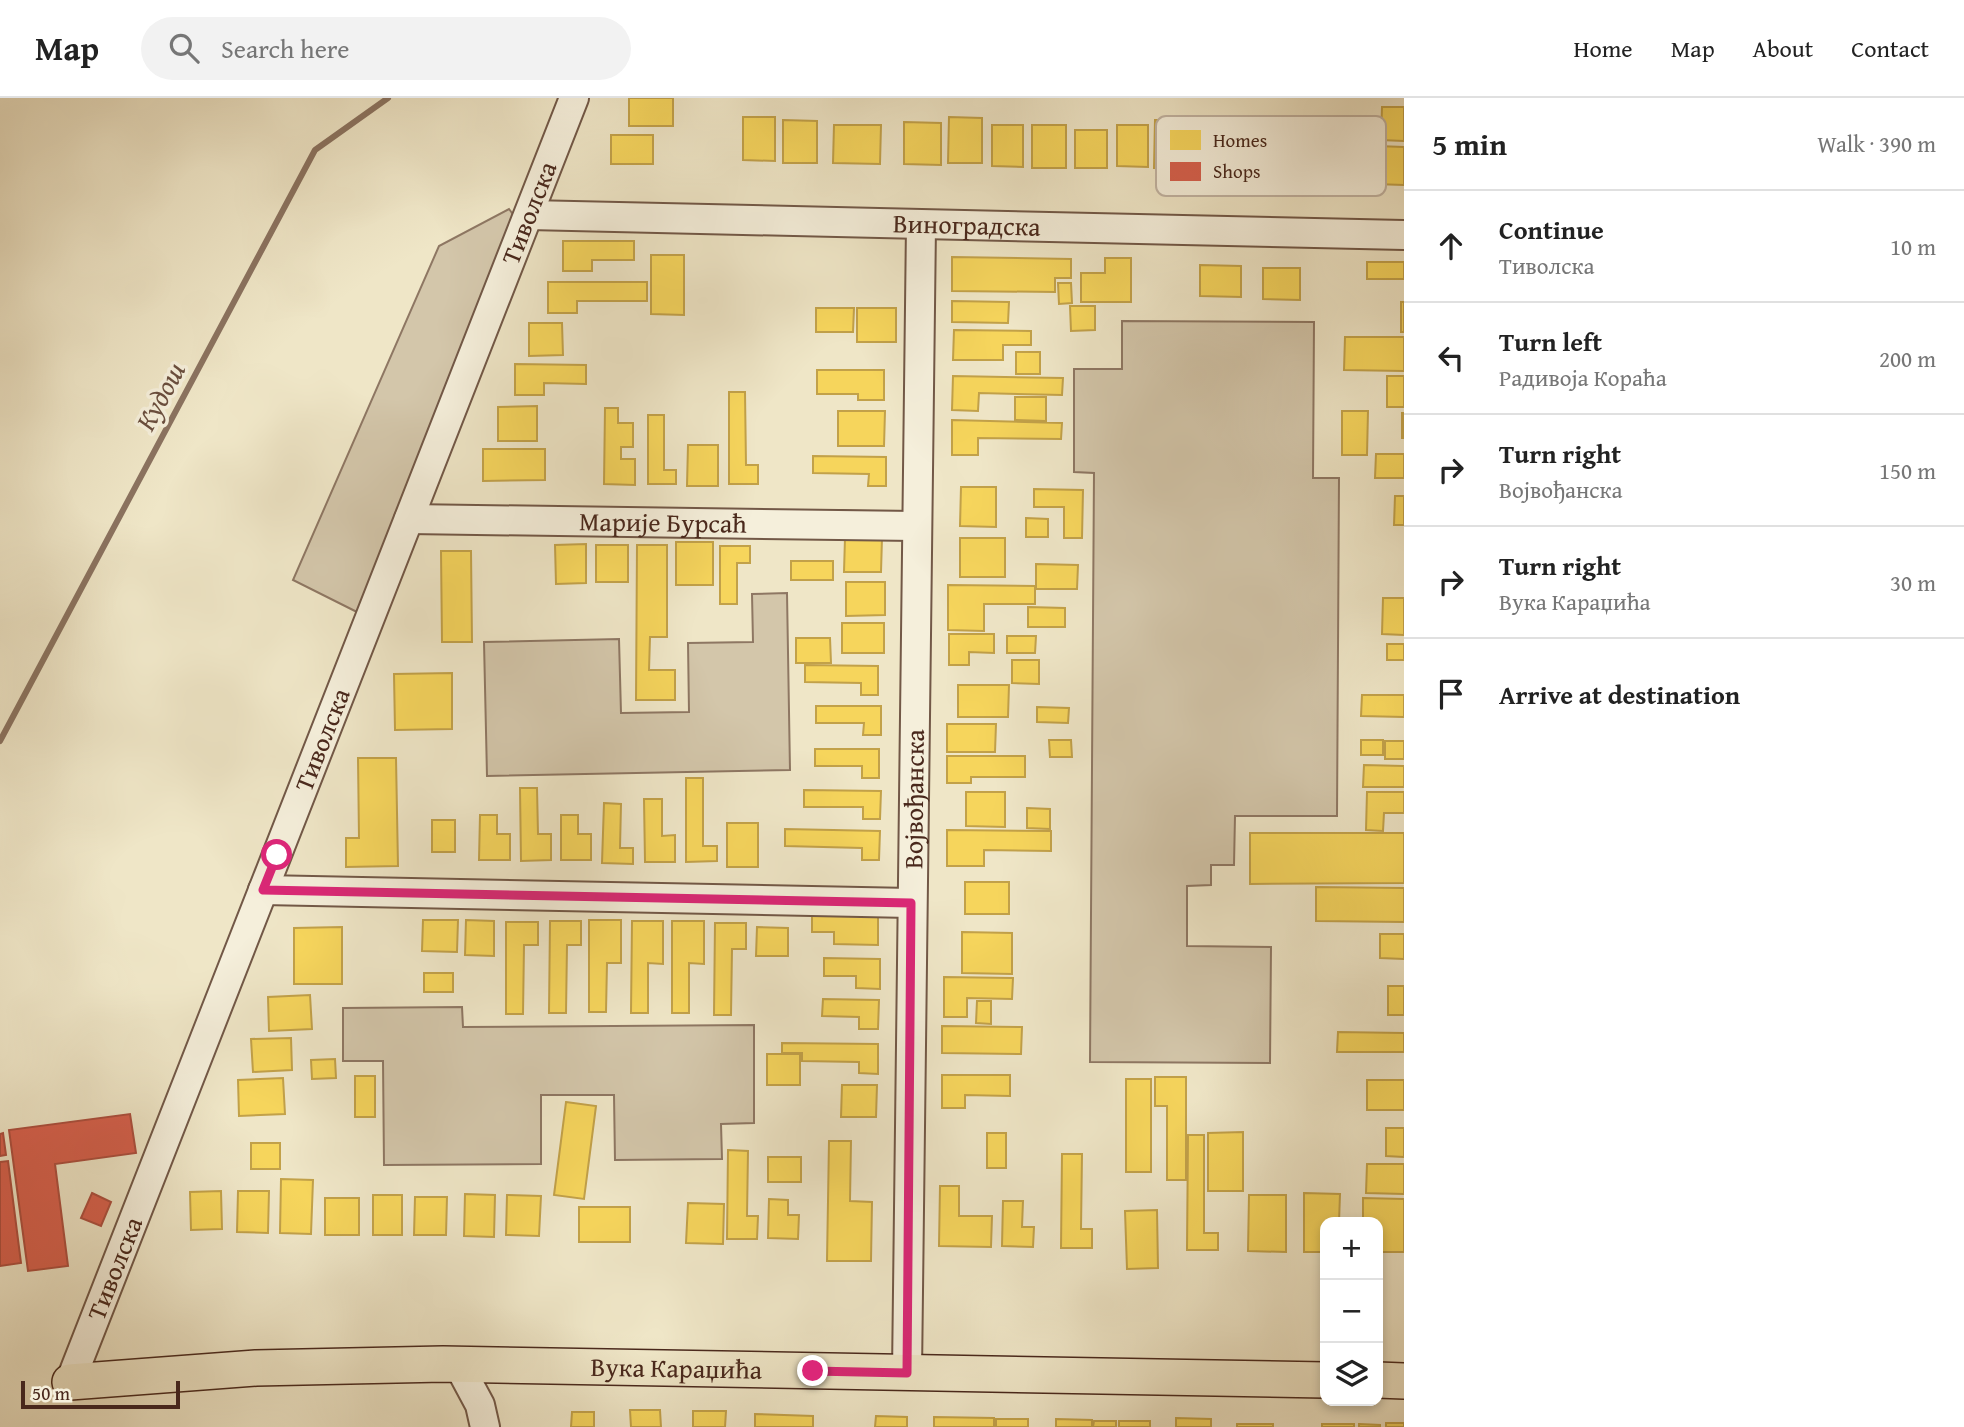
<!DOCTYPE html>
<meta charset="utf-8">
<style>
body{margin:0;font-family:"Gentium Book Plus",serif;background:#f2f2f2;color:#222}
.controls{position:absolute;right:21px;bottom:21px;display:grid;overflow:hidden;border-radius:14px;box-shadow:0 4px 10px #0003}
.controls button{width:63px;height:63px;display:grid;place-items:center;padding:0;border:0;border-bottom:2px solid #e0e0e0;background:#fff;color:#222;font:35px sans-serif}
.scale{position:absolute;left:21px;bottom:18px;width:159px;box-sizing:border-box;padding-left:7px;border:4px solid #49281c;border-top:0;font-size:19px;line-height:24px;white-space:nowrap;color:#49281c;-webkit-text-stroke:5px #f5efdb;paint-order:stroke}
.stop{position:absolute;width:21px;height:21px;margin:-16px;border:5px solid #db2777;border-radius:50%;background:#fff}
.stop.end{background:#db2777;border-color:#fff;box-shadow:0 2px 7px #0008}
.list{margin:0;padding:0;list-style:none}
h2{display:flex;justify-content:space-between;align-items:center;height:91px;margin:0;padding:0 28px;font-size:30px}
h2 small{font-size:23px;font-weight:400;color:#767676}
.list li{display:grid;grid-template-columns:46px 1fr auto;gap:21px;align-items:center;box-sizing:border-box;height:112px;padding:0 28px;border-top:2px solid #e0e0e0}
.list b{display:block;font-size:26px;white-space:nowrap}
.list p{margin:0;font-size:23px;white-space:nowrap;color:#767676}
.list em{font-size:23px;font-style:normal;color:#767676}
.icon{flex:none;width:38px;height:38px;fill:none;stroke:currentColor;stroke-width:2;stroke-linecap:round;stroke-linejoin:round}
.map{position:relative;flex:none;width:1404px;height:1329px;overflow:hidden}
header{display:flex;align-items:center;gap:42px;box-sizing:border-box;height:98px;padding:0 35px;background:#fff;border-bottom:2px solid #e0e0e0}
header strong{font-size:33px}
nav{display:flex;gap:38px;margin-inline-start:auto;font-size:24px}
.search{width:490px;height:63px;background:#f2f2f2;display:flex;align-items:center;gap:18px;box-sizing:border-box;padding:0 24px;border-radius:38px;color:#767676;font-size:26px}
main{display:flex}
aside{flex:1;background:#fff}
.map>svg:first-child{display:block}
</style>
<header>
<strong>Map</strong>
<div class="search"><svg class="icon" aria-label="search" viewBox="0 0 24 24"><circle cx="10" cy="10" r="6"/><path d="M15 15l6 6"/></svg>Search here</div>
<nav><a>Home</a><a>Map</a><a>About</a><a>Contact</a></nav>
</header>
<main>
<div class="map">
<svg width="1404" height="1329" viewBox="0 0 1404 1329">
<rect width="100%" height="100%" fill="#efe6c7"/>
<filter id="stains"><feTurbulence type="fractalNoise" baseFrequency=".00286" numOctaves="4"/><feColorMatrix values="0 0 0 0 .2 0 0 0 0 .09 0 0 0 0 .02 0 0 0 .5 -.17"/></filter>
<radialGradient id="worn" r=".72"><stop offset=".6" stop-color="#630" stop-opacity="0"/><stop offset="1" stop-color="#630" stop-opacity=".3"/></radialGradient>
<path fill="#d3c6aa" stroke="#8e7763" stroke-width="2" d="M 509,111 L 518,123 L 361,516 L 293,482 L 439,148 Z
M 1122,223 L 1314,224 L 1313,380 L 1339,380 L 1337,718 L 1235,718 L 1234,767 L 1211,767 L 1211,787 L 1187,788 L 1187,848 L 1271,849 L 1270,965 L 1090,964 L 1094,375 L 1074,374 L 1074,271 L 1122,271 Z
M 787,495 L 790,672 L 487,678 L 484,544 L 619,541 L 621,615 L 689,614 L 688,545 L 753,544 L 752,496 Z
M 462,909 L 463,929 L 754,927 L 754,1025 L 721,1026 L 722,1061 L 615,1062 L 614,997 L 541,997 L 541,1066 L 384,1067 L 383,963 L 343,963 L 343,910 Z"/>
<path fill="#f6d55c" stroke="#c2a149" stroke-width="2" d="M 629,0 L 673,0 L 673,28 L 629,28 Z
M 1382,9 L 1404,9 L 1404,43 L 1381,42 Z
M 743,19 L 775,19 L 775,63 L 743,62 Z
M 949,19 L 982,20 L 982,65 L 948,65 Z
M 783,22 L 817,23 L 817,65 L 783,65 Z
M 1155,22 L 1188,22 L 1187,71 L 1154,70 Z
M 904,24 L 941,25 L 941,67 L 904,66 Z
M 834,27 L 881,27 L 880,66 L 833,65 Z
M 992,27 L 1023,27 L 1023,69 L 992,68 Z
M 1032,27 L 1066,27 L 1066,70 L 1032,70 Z
M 1117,27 L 1148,27 L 1148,69 L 1117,68 Z
M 1075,32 L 1107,32 L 1107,70 L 1075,70 Z
M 611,37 L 653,37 L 653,66 L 611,66 Z
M 1377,48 L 1404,49 L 1404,87 L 1375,86 Z
M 563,143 L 634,143 L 634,162 L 592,162 L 592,173 L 563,173 Z
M 651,157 L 684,157 L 684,217 L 651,216 Z
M 952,159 L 1071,161 L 1071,180 L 1055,180 L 1055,194 L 952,193 Z
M 1105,160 L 1131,160 L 1131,204 L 1081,204 L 1081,175 L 1105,175 Z
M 1367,164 L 1404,164 L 1404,181 L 1367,181 Z
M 1200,167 L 1241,168 L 1241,199 L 1200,198 Z
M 1263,170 L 1300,170 L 1300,202 L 1263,201 Z
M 548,184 L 647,184 L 647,203 L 577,203 L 577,215 L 548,215 Z
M 1058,185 L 1071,185 L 1072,205 L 1059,206 Z
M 952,203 L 1009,204 L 1008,225 L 952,224 Z
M 1401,204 L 1404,204 L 1404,234 L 1401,234 Z
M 1070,208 L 1095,208 L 1095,232 L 1071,233 Z
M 816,210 L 854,210 L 853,234 L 816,234 Z
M 857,210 L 896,210 L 896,244 L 857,244 Z
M 529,225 L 562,225 L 563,257 L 529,258 Z
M 954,232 L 1031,233 L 1031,247 L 1003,247 L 1003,262 L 953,262 Z
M 1345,239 L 1404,239 L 1404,273 L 1344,272 Z
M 1016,254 L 1040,254 L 1040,276 L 1016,276 Z
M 515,266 L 586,267 L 586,286 L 544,285 L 544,297 L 515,297 Z
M 817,272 L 884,272 L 884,302 L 858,302 L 858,296 L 817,296 Z
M 953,278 L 1063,280 L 1062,297 L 979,295 L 978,313 L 952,312 Z
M 1387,278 L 1404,278 L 1404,309 L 1387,309 Z
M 729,294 L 745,294 L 746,367 L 758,367 L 758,386 L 729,386 Z
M 1015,299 L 1046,299 L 1046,323 L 1015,322 Z
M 537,308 L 537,343 L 498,343 L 498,309 Z
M 605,310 L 618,310 L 618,325 L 633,325 L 633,349 L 621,349 L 621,361 L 635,361 L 635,387 L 604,386 Z
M 838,313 L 885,313 L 884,348 L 838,348 Z
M 1342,313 L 1368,313 L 1367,357 L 1342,357 Z
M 1402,315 L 1404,315 L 1404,340 L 1402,340 Z
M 648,317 L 664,317 L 664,372 L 676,372 L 676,386 L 648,386 Z
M 952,322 L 1062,325 L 1061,341 L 978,340 L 978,357 L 952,357 Z
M 688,347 L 718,347 L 718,388 L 687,388 Z
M 483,351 L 545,351 L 545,382 L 483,383 Z
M 1376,356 L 1404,356 L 1404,380 L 1375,380 Z
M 813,358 L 886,359 L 886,388 L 868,388 L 869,376 L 813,375 Z
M 961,389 L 996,389 L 996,429 L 960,428 Z
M 1034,391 L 1083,392 L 1082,440 L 1064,440 L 1064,409 L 1034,409 Z
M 1395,398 L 1404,398 L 1404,427 L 1394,427 Z
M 1026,420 L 1048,421 L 1048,439 L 1026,439 Z
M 845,440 L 882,440 L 881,474 L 844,474 Z
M 960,440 L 1005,440 L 1005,479 L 960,479 Z
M 676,444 L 713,444 L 713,487 L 676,487 Z
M 586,446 L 586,485 L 556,486 L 555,447 Z
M 596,447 L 628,447 L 628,484 L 596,484 Z
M 637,447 L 667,447 L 667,539 L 650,539 L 649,572 L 675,572 L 675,602 L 636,602 Z
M 720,448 L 750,448 L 750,465 L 737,465 L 737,506 L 720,506 Z
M 441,453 L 471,453 L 472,544 L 442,544 Z
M 791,463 L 833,463 L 833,482 L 791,482 Z
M 1036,466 L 1078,467 L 1077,491 L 1036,491 Z
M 846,484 L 885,484 L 885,517 L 846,518 Z
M 948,487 L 1035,488 L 1035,506 L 984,506 L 984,533 L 948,532 Z
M 1383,500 L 1404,500 L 1404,537 L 1382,536 Z
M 1028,509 L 1065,510 L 1065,529 L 1028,529 Z
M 842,525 L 884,525 L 884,555 L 842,555 Z
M 949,536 L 994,536 L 994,555 L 969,554 L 969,567 L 949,567 Z
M 1007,538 L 1036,538 L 1035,555 L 1007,555 Z
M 796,540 L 830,540 L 831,565 L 796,565 Z
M 1387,546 L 1404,546 L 1404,562 L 1387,562 Z
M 1012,562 L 1039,562 L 1039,586 L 1012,585 Z
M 805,567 L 878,568 L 878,597 L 861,597 L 861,585 L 805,584 Z
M 452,575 L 452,631 L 395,632 L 394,576 Z
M 958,587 L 1009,587 L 1008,619 L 958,619 Z
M 1362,597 L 1404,597 L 1404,619 L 1361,618 Z
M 816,608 L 881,608 L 881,637 L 863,637 L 864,625 L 816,625 Z
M 1037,609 L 1069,610 L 1068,625 L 1037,624 Z
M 947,626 L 996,626 L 995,654 L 947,654 Z
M 1049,642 L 1071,642 L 1072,659 L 1050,659 Z
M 1361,642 L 1383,642 L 1383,657 L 1361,657 Z
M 1385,643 L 1404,643 L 1404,661 L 1385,661 Z
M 815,651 L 879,651 L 879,680 L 862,680 L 862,668 L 815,668 Z
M 947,658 L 1025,658 L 1025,679 L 971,679 L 971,685 L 947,685 Z
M 358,660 L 396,660 L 398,768 L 346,769 L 346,740 L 359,740 Z
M 1364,667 L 1404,668 L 1404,689 L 1363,689 Z
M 686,680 L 703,680 L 703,748 L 717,748 L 717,763 L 686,764 Z
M 520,690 L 537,690 L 538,736 L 551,736 L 551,762 L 521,763 Z
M 804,692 L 881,693 L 880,721 L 863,721 L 863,709 L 804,709 Z
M 966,694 L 1005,694 L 1005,729 L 966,728 Z
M 1367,694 L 1404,694 L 1404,715 L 1384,715 L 1383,733 L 1366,732 Z
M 644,701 L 662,701 L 662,738 L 675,737 L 675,764 L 645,764 Z
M 604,705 L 621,706 L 620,750 L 633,750 L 633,766 L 602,765 Z
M 1027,710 L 1050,711 L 1050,731 L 1027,730 Z
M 480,717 L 497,717 L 497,736 L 510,736 L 510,762 L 479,762 Z
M 561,717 L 578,717 L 578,736 L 591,736 L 591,762 L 561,762 Z
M 432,722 L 455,722 L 455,754 L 432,754 Z
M 727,725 L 758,725 L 758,769 L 727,769 Z
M 785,731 L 880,733 L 879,762 L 862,762 L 862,750 L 785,748 Z
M 947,732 L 1051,733 L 1051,753 L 984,752 L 984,768 L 947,768 Z
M 1250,735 L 1404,735 L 1404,785 L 1250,786 Z
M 965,784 L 1009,784 L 1009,816 L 965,816 Z
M 1316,789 L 1404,790 L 1404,824 L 1316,823 Z
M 812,817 L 878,818 L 878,847 L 834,846 L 834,834 L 812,834 Z
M 423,822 L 458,822 L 457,854 L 422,853 Z
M 466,822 L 494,823 L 494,858 L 465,857 Z
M 589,822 L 621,822 L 621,865 L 607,865 L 606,914 L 589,914 Z
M 550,823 L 581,823 L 581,847 L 567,847 L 566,915 L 549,915 Z
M 632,823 L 663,823 L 663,866 L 648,865 L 648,915 L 631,915 Z
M 672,823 L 704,823 L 704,866 L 689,865 L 689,915 L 672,915 Z
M 506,824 L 538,824 L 538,847 L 524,847 L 523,916 L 506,916 Z
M 715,825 L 746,825 L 746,851 L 732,851 L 731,917 L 714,917 Z
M 342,829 L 342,886 L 294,886 L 294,830 Z
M 757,829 L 788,830 L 788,858 L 756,858 Z
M 962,834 L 1012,835 L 1012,876 L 962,875 Z
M 1380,836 L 1404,836 L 1404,861 L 1380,860 Z
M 824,860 L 880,861 L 880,891 L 856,890 L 856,878 L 824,878 Z
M 424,875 L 453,875 L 453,894 L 424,894 Z
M 944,879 L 1013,880 L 1012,901 L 967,900 L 967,919 L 944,919 Z
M 1388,888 L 1404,888 L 1404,917 L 1388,917 Z
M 310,897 L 312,931 L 269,933 L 268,899 Z
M 823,901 L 879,902 L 878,931 L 859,931 L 859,919 L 822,918 Z
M 977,903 L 991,903 L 991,926 L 976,925 Z
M 942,928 L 1022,929 L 1021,956 L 942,955 Z
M 1338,934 L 1404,935 L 1404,954 L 1337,954 Z
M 291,940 L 292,972 L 253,974 L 251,941 Z
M 782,945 L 878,946 L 878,976 L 859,975 L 859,964 L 802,963 L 802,955 L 782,955 Z
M 767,956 L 800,956 L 800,987 L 767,987 Z
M 335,961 L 336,980 L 312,981 L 311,962 Z
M 942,977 L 1010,977 L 1010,998 L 965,997 L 965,1010 L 942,1010 Z
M 355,978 L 375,978 L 375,1019 L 355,1019 Z
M 1155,979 L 1186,979 L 1186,1082 L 1167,1082 L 1167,1008 L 1155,1008 Z
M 283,980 L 285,1016 L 239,1018 L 238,982 Z
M 1126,981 L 1151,981 L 1151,1074 L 1126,1074 Z
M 1367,982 L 1404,982 L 1404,1012 L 1367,1012 Z
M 842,987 L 877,987 L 876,1019 L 841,1019 Z
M 566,1004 L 596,1008 L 584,1101 L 554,1097 Z
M 1386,1030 L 1404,1030 L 1404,1059 L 1386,1058 Z
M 1243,1034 L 1243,1093 L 1208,1093 L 1208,1035 Z
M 987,1035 L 1006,1035 L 1006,1070 L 987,1070 Z
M 1188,1037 L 1204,1037 L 1204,1135 L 1218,1135 L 1218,1152 L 1187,1152 Z
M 829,1043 L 851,1043 L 850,1103 L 872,1104 L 871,1163 L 827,1163 Z
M 251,1045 L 280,1045 L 280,1071 L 251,1071 Z
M 728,1052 L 748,1053 L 747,1118 L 758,1118 L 757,1141 L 727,1141 Z
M 1062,1056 L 1082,1056 L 1081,1131 L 1092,1131 L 1092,1150 L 1061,1150 Z
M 768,1059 L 801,1059 L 801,1084 L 768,1084 Z
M 1367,1066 L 1404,1066 L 1404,1096 L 1366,1095 Z
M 281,1081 L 313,1082 L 311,1136 L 280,1135 Z
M 940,1088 L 959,1088 L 959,1118 L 992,1118 L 991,1149 L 939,1148 Z
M 221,1093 L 222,1131 L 191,1132 L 190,1094 Z
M 238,1093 L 269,1093 L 268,1135 L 237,1134 Z
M 1304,1095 L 1340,1096 L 1339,1124 L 1325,1124 L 1325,1154 L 1304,1154 Z
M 465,1096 L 495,1097 L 494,1139 L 464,1138 Z
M 373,1097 L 402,1097 L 402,1137 L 373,1137 Z
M 507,1097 L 541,1098 L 539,1138 L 506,1137 Z
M 1249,1097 L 1286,1097 L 1286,1154 L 1248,1153 Z
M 415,1099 L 447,1099 L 446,1137 L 414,1137 Z
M 325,1100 L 359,1100 L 359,1137 L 325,1137 Z
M 1363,1100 L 1404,1101 L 1404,1154 L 1378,1154 L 1378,1124 L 1363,1124 Z
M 769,1101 L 788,1102 L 788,1117 L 799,1117 L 798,1141 L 768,1140 Z
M 1003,1103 L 1023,1103 L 1022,1129 L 1034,1129 L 1033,1149 L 1002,1148 Z
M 688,1105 L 724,1106 L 723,1146 L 686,1145 Z
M 579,1109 L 630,1109 L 630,1144 L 579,1144 Z
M 1157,1112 L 1158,1170 L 1127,1171 L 1125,1113 Z
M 630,1312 L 660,1312 L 661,1329 L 631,1329 Z
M 693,1313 L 726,1313 L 725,1329 L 693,1329 Z
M 572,1314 L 594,1314 L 594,1329 L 571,1329 Z
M 755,1316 L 813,1318 L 813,1329 L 755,1329 Z
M 876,1318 L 907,1319 L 907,1329 L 875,1329 Z
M 934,1319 L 994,1320 L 994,1329 L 934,1329 Z
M 1176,1320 L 1211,1321 L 1211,1329 L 1176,1329 Z
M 996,1321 L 1028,1321 L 1028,1329 L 996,1329 Z
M 1056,1321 L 1092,1322 L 1092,1329 L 1056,1329 Z
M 1094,1323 L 1116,1323 L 1116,1329 L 1093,1329 Z
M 1119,1323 L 1150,1323 L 1150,1329 L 1119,1329 Z
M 1386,1325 L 1404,1325 L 1404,1329 L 1386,1329 Z
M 1237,1326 L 1273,1326 L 1273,1329 L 1237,1329 Z
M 1322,1326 L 1354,1326 L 1354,1329 L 1322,1329 Z
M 1359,1326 L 1380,1327 L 1380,1329 L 1359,1329 Z"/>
<path fill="#d6604d" stroke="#ac4f3e" stroke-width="2" d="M 130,1016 L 136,1055 L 55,1066 L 68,1168 L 28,1173 L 9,1032 Z
M 3,1035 L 6,1057 L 0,1058 L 0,1036 Z
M 8,1063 L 21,1165 L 0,1168 L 0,1064 Z
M 92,1095 L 111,1104 L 101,1128 L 81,1120 Z"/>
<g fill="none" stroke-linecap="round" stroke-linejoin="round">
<path stroke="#8b7360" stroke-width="6" d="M 0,643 L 315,52 L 388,0"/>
<defs>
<g id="minor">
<path id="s1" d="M 529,117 L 1404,137"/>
<path id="s2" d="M 409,421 L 915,428"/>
<path d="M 263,792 L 911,805"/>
<path d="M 458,1266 L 480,1307 L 485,1329"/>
<path id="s3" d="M 907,1275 L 921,127"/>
<path id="s4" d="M 70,1284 L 574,0"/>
</g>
<g id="major">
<path d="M 1378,1282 L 1404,1283"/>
<path id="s5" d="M 70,1284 L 256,1270 L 443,1266 L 1325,1282"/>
</g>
</defs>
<use href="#minor" stroke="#725847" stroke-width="32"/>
<use href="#major" stroke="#49281c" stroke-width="38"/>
<use href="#minor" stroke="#f5efdb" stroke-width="28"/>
<use href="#major" stroke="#efe6c7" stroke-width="35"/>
</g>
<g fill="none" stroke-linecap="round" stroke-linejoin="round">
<path stroke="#db2777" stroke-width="9" d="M 277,757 L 263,792 L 911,805 L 907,1275 L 813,1273"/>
</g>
<g text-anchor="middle" stroke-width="7" stroke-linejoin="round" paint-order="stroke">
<g font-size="26" fill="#49281c" stroke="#f5efdb">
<text dy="9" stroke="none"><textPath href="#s4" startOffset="1256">Тиволска</textPath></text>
<text dy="9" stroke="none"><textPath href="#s1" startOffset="438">Виноградска</textPath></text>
<text dy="9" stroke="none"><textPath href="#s2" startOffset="254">Марије Бурсаћ</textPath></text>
<text dy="9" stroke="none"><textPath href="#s4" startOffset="690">Тиволска</textPath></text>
<text dy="9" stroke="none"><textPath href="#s3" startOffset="574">Војвођанска</textPath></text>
<text dy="9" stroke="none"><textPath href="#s4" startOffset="122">Тиволска</textPath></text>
<text dy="9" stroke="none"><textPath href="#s5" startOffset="607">Вука Караџића</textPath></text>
</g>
<g font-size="28" font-style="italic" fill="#6a4e3e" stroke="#f5efdb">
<text transform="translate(160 298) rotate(-62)" y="10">Кудош</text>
</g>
</g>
<rect x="1156" y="18" width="230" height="80" rx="10" fill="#f5efdb" stroke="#c1b3a2" stroke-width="2"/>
<rect x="1170" y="32" width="31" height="20" fill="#f6d55c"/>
<rect x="1170" y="64" width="31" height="19" fill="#d6604d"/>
<g font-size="19" fill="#49281c">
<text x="1213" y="49">Homes</text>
<text x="1213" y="80">Shops</text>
</g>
<rect width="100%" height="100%" filter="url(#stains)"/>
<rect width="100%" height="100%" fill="url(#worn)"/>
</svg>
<div class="controls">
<button>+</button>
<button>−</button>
<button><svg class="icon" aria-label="layers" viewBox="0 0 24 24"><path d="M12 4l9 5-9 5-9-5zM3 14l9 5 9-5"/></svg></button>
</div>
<div class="scale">50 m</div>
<div class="stop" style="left:277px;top:757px"></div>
<div class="stop end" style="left:813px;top:1273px"></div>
</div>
<aside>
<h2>5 min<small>Walk · 390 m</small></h2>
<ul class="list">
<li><svg class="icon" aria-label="ahead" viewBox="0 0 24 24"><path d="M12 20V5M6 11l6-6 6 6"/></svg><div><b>Continue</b><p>Тиволска</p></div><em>10 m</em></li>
<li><svg class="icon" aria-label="left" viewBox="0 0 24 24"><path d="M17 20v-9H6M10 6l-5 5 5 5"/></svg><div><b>Turn left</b><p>Радивоја Кораћа</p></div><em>200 m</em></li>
<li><svg class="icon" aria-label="right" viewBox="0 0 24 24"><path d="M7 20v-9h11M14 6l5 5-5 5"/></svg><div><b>Turn right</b><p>Војвођанска</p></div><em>150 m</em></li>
<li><svg class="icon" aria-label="right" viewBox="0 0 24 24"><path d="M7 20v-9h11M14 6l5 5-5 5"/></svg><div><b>Turn right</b><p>Вука Караџића</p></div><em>30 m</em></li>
<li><svg class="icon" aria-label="arrive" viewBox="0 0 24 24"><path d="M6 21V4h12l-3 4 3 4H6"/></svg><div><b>Arrive at destination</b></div></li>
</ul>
</aside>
</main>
